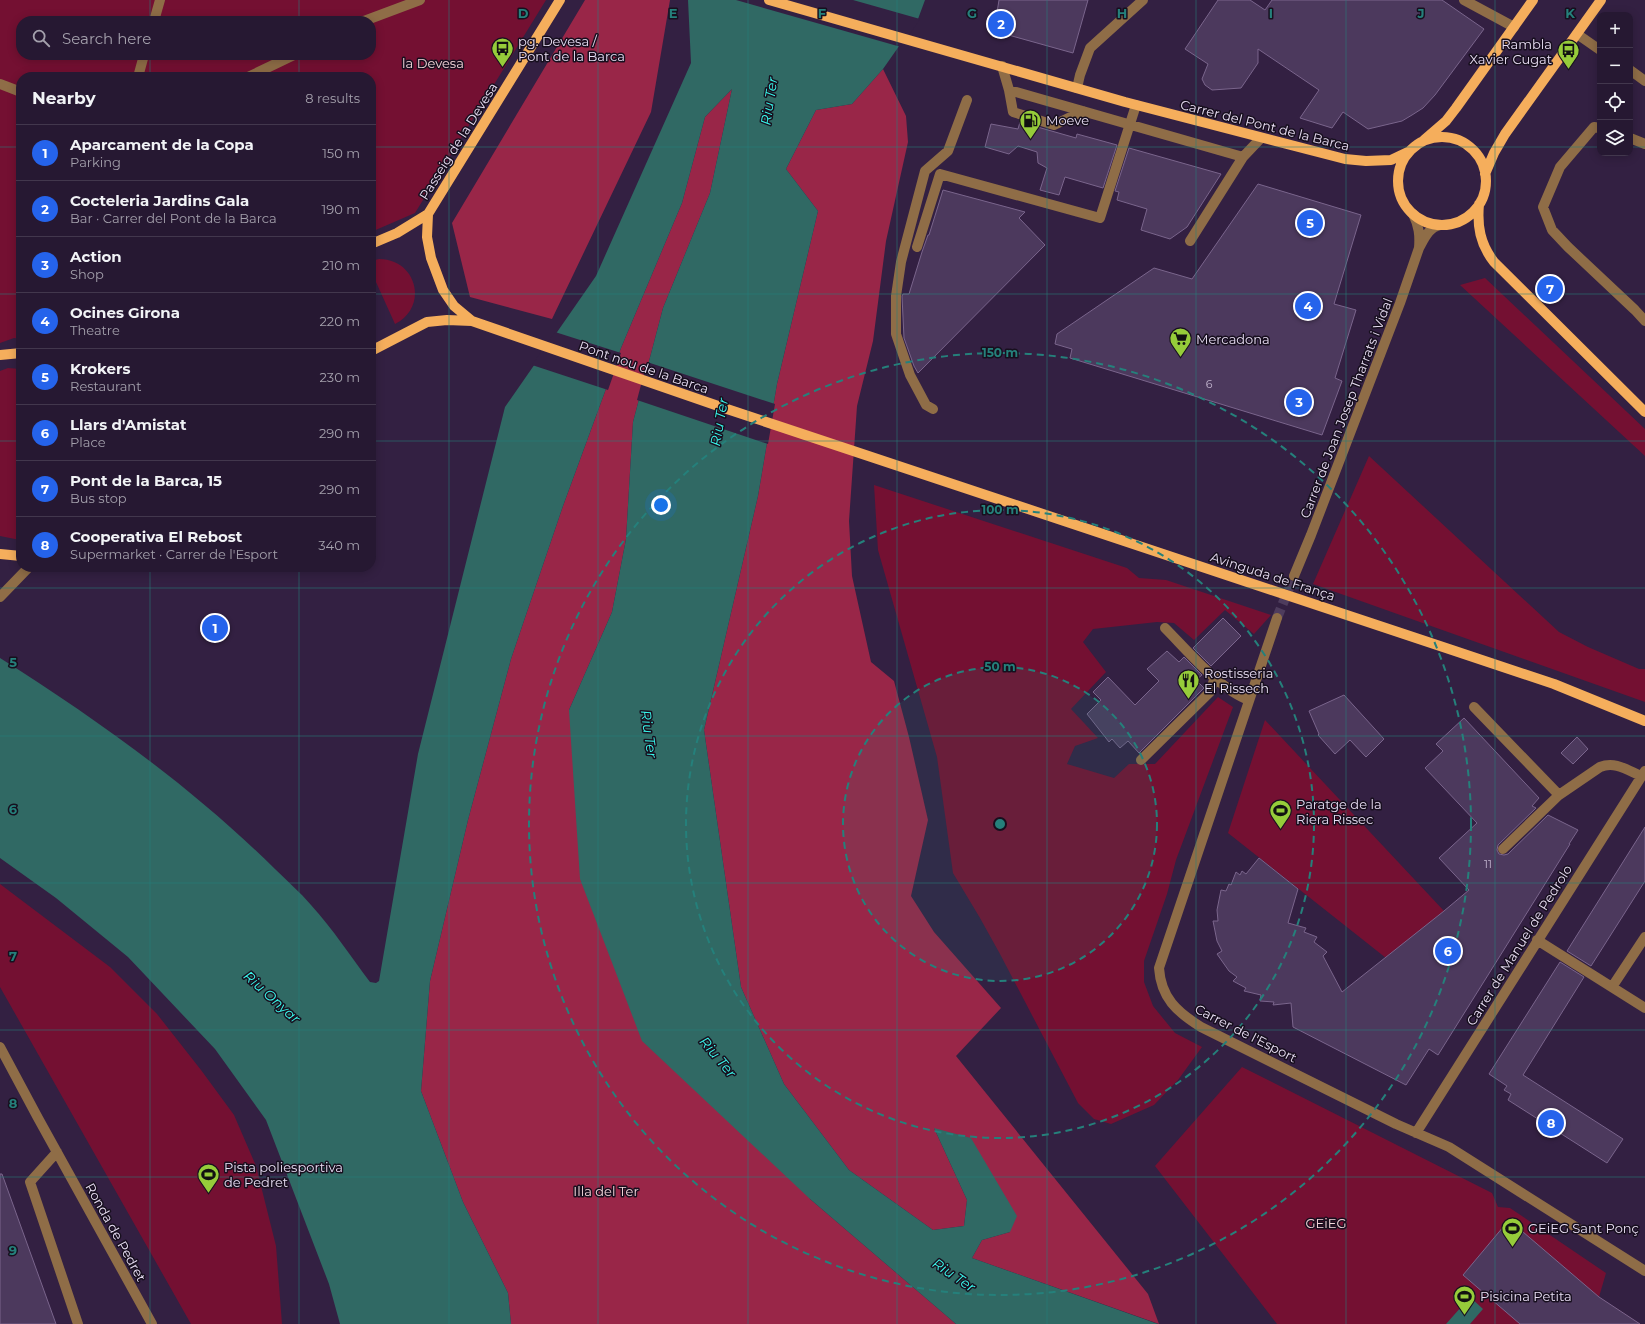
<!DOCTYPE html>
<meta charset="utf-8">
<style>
body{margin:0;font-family:Montserrat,sans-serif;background:#2e213a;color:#f1f3f6}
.controls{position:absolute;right:12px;top:12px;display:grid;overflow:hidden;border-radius:8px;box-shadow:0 2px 10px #0003}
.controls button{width:36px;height:36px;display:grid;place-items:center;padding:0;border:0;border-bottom:1px solid #42374d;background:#261832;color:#f1f3f6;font:20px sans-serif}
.you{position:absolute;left:661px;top:505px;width:14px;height:14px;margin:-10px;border:3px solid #fff;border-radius:50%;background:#1a73e8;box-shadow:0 0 0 6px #1a73e833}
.badge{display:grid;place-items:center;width:26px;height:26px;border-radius:50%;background:#2563eb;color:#fff;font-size:13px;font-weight:700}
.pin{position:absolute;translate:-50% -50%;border:2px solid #fff;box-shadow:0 1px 4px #0006}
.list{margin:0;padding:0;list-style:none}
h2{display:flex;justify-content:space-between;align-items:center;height:52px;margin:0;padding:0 16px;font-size:17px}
h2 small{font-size:13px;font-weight:400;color:#a4a0ac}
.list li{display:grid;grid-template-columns:26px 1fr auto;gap:12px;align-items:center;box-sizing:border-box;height:56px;padding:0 16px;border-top:1px solid #42374d}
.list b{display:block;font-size:15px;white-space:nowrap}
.list p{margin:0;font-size:13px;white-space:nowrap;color:#a4a0ac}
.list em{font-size:13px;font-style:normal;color:#a4a0ac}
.icon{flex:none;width:22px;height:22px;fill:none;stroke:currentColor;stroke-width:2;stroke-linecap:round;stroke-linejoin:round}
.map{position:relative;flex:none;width:1645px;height:1324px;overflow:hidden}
.search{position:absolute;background:#261832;box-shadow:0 2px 10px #0003;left:16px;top:16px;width:360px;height:44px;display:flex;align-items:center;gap:10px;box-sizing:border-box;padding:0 14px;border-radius:16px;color:#a4a0ac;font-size:15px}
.panel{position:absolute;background:#261832;box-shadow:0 2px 10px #0003;left:16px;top:72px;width:360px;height:500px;border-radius:16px}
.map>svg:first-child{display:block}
</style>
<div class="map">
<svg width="1645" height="1324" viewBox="0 0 1645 1324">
<rect width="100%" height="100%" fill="#332042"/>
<path fill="#741032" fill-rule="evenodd" d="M 0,0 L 546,0 L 415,213 L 371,232 L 371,77 L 21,77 L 21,339 L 14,338 L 0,343 ZM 21,21 L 371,21 L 371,55 L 21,55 Z
M 379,259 C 417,259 429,307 395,324 L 371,271 L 371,261 Z
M 1485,278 L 1645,429 L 1645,456 L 1460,285 Z
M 8,368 L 21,369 L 21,539 L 20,540 L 0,536 L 0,371 Z
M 1369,456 L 1559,632 L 1588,647 L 1639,669 L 1645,669 L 1645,702 L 1313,584 Z
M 874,485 L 1127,568 L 1139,578 L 1166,580 L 1271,615 L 1254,634 L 1225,610 L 1194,640 L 1174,623 L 1157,622 L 1093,629 L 1083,642 L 1106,672 L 1071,709 L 1098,738 L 1075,746 L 1067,764 L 1114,778 L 1129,764 L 1155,764 L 1218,697 L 1233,707 L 1176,860 L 1167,894 L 1144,961 L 1144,982 L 1153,1006 L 1175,1033 L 1202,1047 L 1178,1080 L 1154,1105 L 1111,1124 L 1094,1119 L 1078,1103 L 1000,954 L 980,918 L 953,873 L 937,757 L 878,550 Z
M 1265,720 L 1444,911 L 1386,958 L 1228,833 Z
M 0,884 L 110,967 L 157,1014 L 201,1070 L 234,1115 L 256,1166 L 276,1246 L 282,1324 L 191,1324 L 0,987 Z
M 1242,1067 L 1492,1193 L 1498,1207 L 1510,1208 L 1606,1273 L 1599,1297 L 1640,1324 L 1277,1324 L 1155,1166 Z"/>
<path fill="#992648" d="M 585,0 L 670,0 L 651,112 L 552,319 L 470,297 L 452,223 Z
M 883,69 L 906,116 L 908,142 L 886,241 L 873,341 L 857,406 L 849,521 L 852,576 L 871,662 L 894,681 L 909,737 L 928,820 L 911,896 L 934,932 L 1001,1008 L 956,1056 L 1148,1294 L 1159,1324 L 972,1258 L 982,1240 L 1010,1232 L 934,1128 L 967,1200 L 964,1226 L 933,1230 L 849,1170 L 784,1084 L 741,987 L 704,730 L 758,496 L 777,384 L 818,211 L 786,169 L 816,110 L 852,104 Z
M 732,89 L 710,193 L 663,308 L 633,422 L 626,539 L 612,612 L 569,710 L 810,1199 L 956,1324 L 511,1324 L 508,1293 L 463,1202 L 421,1091 L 430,981 L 468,820 L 511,659 L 563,506 L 621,348 L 682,203 L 705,117 Z"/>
<path fill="#306964" d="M 688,0 L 925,0 L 918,19 L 883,69 L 852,104 L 816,110 L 786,169 L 818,211 L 777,384 L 758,496 L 704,730 L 741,987 L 784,1084 L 849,1170 L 933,1230 L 964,1226 L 967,1200 L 934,1128 L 971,1138 L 1017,1216 L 1010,1232 L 982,1240 L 972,1258 L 1158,1324 L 956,1324 L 810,1199 L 642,1041 L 580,879 L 569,710 L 612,612 L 626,539 L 633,422 L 663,308 L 710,193 L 732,89 L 705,117 L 682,203 L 621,348 L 563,506 L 511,659 L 468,820 L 430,981 L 421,1091 L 463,1202 L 508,1293 L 511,1324 L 340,1324 L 329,1284 L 266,1120 L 215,1049 L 128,957 L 56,898 L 0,858 L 0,658 C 98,720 192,787 275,869 C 287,881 300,892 311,905 C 333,929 351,957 370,982 L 376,983 L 379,981 L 418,754 L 505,407 L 596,276 L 691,63 Z
M 1470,1297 L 1483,1309 L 1470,1324 L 1446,1324 Z"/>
<path fill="#332042" d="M 736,0 L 853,0 L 920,19 L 901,47 Z
M 555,332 L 621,353 L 608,390 L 532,365 Z
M 647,362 L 775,404 L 768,444 L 637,400 Z"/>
<path fill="#4c395d" stroke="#7a658c" d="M 999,0 L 1088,0 L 1073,53 L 994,31 Z
M 1218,0 L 1250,0 L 1265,10 L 1272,0 L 1442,0 L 1484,29 L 1435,95 L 1423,108 L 1412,115 L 1402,121 L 1368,129 L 1343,112 L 1332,128 L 1300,118 L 1319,90 L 1258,49 L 1258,63 L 1241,88 L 1212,90 L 1205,85 L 1202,79 L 1208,64 L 1185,49 Z
M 1020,122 L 1076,138 L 1077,134 L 1117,145 L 1103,188 L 1065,177 L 1059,195 L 1040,190 L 1047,168 L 1038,163 L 1037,152 L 1018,146 L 1009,154 L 985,147 L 991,124 L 1018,129 Z
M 1129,148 L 1221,174 L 1187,227 L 1170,239 L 1141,230 L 1147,209 L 1117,200 L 1119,192 L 1115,191 Z
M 1258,184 L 1361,215 L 1334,304 L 1356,310 L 1335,378 L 1342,381 L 1322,435 L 1070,358 L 1072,349 L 1055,344 L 1057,334 L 1154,268 L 1192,279 Z
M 943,190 L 1025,212 L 1019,218 L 1045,245 L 918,373 L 914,366 L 904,338 L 902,296 L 903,294 L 909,294 L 922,252 L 928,235 L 929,235 Z
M 1223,618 L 1241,636 L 1211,666 L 1193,648 Z
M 1167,651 L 1179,662 L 1184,657 L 1202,675 L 1196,680 L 1204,688 L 1139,753 L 1128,741 L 1120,748 L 1112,739 L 1109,742 L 1087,714 L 1101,700 L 1093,692 L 1108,677 L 1135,705 L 1159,681 L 1147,669 Z
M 1344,695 L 1384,739 L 1366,757 L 1350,740 L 1335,754 L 1318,735 L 1319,734 L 1309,711 Z
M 1464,718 L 1539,798 L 1532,806 L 1536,808 L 1498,845 L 1497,850 L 1499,854 L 1504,855 L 1508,854 L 1548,815 L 1578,830 L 1569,844 L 1570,844 L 1438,1055 L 1429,1049 L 1406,1085 L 1293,1027 L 1291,1003 L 1273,1005 L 1274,1002 L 1260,1001 L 1261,995 L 1244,991 L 1246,988 L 1233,981 L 1237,977 L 1229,971 L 1217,954 L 1222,951 L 1217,941 L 1213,921 L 1218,921 L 1217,910 L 1221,890 L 1226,891 L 1229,884 L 1231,885 L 1236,872 L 1240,875 L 1242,871 L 1246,874 L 1259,858 L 1298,889 L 1288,923 L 1306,928 L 1304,932 L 1317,937 L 1314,942 L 1327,952 L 1323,956 L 1342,992 L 1444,911 L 1469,890 L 1439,858 L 1477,823 L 1425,768 L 1443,751 L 1436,744 Z
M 1577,737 L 1588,749 L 1573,764 L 1561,753 Z
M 1645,827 L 1645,881 L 1591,966 L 1567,951 Z
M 1560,962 L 1584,977 L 1523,1075 L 1623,1139 L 1607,1163 L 1508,1100 L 1511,1094 L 1504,1090 L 1507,1086 L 1489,1074 Z
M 0,1174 L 2,1174 L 56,1324 L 0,1324 Z
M 1509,1220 L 1599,1297 L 1640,1324 L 1520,1324 L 1463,1275 Z"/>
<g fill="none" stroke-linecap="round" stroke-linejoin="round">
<path stroke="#4e3c5d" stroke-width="10" stroke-dasharray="10 5" stroke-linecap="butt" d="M 1277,618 L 1294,576"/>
<path stroke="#8f6d47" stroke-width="10" d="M 1464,0 L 1514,27
M 154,21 L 160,0
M 364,21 L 420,0
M 1577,34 L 1600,50
M 1002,66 L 1009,90 L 1243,157 L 1261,138
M 1630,70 L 1645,81
M 138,77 L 144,55
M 248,77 L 294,55
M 0,84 L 21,92
M 1077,88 L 1080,75 L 1090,48 L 1143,0
M 1009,90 L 1013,112 L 1054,125 L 1083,111
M 1600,128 L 1594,127 L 1560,167 L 1543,207 L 1552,230 L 1568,247 L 1635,310 L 1645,321
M 1630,138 L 1645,144
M 940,174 L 1100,218 L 1136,105
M 1413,214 C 1419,226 1420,235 1419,248 C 1424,239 1429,227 1440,225
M 1190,241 L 1243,157
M 917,247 L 940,174
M 933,409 L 926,405 L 910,375 L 896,334 L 896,296 L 901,262 L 925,171 L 948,151 L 967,100
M 1294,576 L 1311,535 L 1400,303 L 1419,248
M 0,597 L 29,567
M 1277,618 L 1159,968 C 1161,998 1177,1012 1201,1027 L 1396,1124 L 1449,1147 L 1645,1271
M 1165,628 C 1186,649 1221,691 1249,700
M 1474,707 L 1559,795
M 1141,760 L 1210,692 L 1215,677
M 1503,849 L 1559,795 L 1600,767 C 1615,761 1627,770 1641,776
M 1537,940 L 1645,1008
M 1612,987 L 1645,937
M 0,1047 L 38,1118 L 152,1324
M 1416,1133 L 1645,771
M 57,1152 L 30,1182 L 78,1324"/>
<path stroke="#f5ae5c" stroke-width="10" d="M 769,0 L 1125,102 L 1345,159 L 1366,161 L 1391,160 L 1410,151
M1398 181a44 44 0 1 1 88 0a44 44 0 1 1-88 0Z
M 1424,140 L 1446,121 L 1456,108 L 1533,0
M 1485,174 L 1494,153 L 1505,134 L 1601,0
M 1479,204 C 1477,226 1480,244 1494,262 L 1645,412
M 428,214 L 427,237 L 431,258 L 443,290 L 454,306 L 472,321
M 371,244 L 397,233 L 428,214 L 560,0
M 371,351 L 427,322 L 447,320 L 472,321 L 724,408 L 1452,650 L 1554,684 L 1645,721
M 0,355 L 21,353
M 0,554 L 21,556"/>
</g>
<path fill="none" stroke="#25807b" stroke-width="1" stroke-opacity="0.55" d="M 150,0 L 150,21M 299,0 L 299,21M 449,0 L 449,1324M 598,0 L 598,1324M 748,0 L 748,1324M 897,0 L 897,1324M 1047,0 L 1047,1324M 1196,0 L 1196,1324M 1346,0 L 1346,1324M 1495,0 L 1495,1324M 150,55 L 150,77M 299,55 L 299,77M 0,147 L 21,147M 371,147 L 1600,147M 1630,147 L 1645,147M 0,294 L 21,294M 371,294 L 1645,294M 0,441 L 21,441M 371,441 L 1645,441M 150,567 L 150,1324M 299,567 L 299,1324M 0,588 L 1645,588M 0,736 L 1645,736M 0,883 L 1645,883M 0,1030 L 1645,1030M 0,1177 L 1645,1177"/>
<circle cx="1000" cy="824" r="157" fill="#25807b" fill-opacity=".12"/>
<g fill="none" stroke="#25807b" stroke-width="2" stroke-dasharray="7 5">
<circle cx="1000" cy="824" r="157"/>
<circle cx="1000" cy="824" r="314"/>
<circle cx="1000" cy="824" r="471"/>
</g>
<defs>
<symbol id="bus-pin" viewBox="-11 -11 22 30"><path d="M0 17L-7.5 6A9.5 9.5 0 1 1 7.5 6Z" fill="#96cc3a" stroke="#170f1e"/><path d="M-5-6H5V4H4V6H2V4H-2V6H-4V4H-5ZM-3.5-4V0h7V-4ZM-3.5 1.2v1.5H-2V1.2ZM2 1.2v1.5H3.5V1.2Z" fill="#111"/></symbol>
<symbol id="fuel-pin" viewBox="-11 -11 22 30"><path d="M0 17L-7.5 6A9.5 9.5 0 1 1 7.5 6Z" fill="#96cc3a" stroke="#170f1e"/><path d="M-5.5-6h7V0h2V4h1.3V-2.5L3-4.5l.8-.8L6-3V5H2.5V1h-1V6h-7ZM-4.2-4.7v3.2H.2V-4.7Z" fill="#111"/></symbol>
<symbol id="supermarket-pin" viewBox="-11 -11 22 30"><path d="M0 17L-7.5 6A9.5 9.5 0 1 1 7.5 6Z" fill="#96cc3a" stroke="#170f1e"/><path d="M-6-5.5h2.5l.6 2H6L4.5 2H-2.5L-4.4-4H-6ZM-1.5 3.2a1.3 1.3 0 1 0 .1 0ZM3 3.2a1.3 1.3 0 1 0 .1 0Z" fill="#111"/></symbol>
<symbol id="restaurant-pin" viewBox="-11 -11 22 30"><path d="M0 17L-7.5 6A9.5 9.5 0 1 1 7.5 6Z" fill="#96cc3a" stroke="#170f1e"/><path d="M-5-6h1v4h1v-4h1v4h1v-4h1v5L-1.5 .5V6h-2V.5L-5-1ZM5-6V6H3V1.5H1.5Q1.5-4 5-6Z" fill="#111"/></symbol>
<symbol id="stadium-pin" viewBox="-11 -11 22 30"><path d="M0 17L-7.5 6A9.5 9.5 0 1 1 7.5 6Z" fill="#96cc3a" stroke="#170f1e"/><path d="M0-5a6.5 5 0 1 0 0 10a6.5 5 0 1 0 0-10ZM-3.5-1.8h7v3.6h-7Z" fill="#111"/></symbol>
</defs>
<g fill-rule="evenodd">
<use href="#bus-pin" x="490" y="36" width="25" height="34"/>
<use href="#bus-pin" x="1556" y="38" width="25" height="34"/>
<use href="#fuel-pin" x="1018" y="108" width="25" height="34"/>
<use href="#supermarket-pin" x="1168" y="326" width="25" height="34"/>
<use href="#restaurant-pin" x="1176" y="668" width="25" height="34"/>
<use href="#stadium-pin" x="1268" y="798" width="25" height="34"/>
<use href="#stadium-pin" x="196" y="1162" width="25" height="34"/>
<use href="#stadium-pin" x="1500" y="1216" width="25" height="34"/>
<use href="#stadium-pin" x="1452" y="1284" width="25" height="34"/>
</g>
<g text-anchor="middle" stroke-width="3" stroke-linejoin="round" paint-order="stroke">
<g font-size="11" fill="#c2b5ce">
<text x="1209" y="388">6</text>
<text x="1488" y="868">11</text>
</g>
<g font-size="13" fill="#e9def4" stroke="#170f1e" text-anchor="start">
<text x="518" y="46">pg. Devesa /<tspan x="518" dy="15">Pont de la Barca</tspan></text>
<text x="1552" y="49" text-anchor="end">Rambla<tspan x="1552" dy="15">Xavier Cugat</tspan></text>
<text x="1046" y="125">Moeve</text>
<text x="1196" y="344">Mercadona</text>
<text x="1204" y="678">Rostisseria<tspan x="1204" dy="15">El Rissech</tspan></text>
<text x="1296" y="809">Paratge de la<tspan x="1296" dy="15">Riera Rissec</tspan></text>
<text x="224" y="1172">Pista poliesportiva<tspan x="224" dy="15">de Pedret</tspan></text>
<text x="1528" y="1233">GEiEG Sant Ponç</text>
<text x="1480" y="1301">Pisicina Petita</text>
</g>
<g font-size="13" fill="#f6d6db" stroke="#170f1e">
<text x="433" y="68">la Devesa</text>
<text x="606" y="1196">Illa del Ter</text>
<text x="1326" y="1228">GEiEG</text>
</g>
<g font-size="13" fill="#e9def4" stroke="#170f1e">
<text transform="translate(1265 125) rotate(14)" y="5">Carrer del Pont de la Barca</text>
<text transform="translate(458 141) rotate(-58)" y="5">Passeig de la Devesa</text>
<text transform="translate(644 367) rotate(19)" y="5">Pont nou de la Barca</text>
<text transform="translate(1346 408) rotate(-69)" y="5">Carrer de Joan Josep Tharrats i Vidal</text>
<text transform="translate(1273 576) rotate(18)" y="5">Avinguda de França</text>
<text transform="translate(1519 945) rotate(-58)" y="5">Carrer de Manuel de Pedrolo</text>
<text transform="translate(1246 1033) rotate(27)" y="5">Carrer de l'Esport</text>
<text transform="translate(116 1232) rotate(61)" y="5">Ronda de Pedret</text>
</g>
<g font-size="14" font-style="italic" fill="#39f9ec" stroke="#170f1e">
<text transform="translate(769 101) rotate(-81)" y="5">Riu Ter</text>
<text transform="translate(719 422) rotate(-80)" y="5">Riu Ter</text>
<text transform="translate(649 734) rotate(82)" y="5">Riu Ter</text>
<text transform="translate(272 997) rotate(42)" y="5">Riu Onyar</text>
<text transform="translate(718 1057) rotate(50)" y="5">Riu Ter</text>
<text transform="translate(954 1275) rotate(34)" y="5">Riu Ter</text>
</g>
</g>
<g font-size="13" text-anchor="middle" font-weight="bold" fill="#25807b" stroke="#170f1e" stroke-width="3" stroke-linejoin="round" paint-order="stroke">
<text x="523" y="18">D</text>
<text x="673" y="18">E</text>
<text x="822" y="18">F</text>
<text x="972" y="18">G</text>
<text x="1122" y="18">H</text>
<text x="1271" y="18">I</text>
<text x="1421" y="18">J</text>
<text x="1570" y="18">K</text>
<text x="13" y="667">5</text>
<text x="13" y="814">6</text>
<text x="13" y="961">7</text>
<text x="13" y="1108">8</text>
<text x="13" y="1255">9</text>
</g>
<circle cx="1000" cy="824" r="6" fill="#25807b" stroke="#170f1e" stroke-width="2"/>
<g font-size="12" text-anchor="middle" font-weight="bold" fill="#25807b" stroke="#170f1e" stroke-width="3" stroke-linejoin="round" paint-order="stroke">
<text x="1000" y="357">150 m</text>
<text x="1000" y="514">100 m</text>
<text x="1000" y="671">50 m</text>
</g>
</svg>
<div class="controls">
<button>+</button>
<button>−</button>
<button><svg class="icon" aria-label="locate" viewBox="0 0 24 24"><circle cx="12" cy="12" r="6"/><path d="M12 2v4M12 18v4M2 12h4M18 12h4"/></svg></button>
<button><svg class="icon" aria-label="layers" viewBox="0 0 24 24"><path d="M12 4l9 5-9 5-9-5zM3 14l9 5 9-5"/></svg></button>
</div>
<div class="you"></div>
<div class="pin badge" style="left:215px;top:628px">1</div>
<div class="pin badge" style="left:1001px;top:24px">2</div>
<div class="pin badge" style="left:1299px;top:402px">3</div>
<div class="pin badge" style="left:1308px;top:306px">4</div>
<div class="pin badge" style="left:1310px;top:223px">5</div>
<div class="pin badge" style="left:1448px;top:951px">6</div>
<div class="pin badge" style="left:1550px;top:289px">7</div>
<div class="pin badge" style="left:1551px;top:1123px">8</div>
<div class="search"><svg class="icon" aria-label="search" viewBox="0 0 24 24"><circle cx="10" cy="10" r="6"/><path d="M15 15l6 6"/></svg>Search here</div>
<section class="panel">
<h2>Nearby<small>8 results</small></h2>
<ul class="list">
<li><span class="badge">1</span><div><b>Aparcament de la Copa</b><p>Parking</p></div><em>150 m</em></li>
<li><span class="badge">2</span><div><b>Cocteleria Jardins Gala</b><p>Bar · Carrer del Pont de la Barca</p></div><em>190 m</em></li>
<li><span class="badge">3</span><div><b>Action</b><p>Shop</p></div><em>210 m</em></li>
<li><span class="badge">4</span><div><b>Ocines Girona</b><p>Theatre</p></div><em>220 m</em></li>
<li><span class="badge">5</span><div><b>Krokers</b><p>Restaurant</p></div><em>230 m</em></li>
<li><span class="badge">6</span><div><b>Llars d'Amistat</b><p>Place</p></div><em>290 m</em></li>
<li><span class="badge">7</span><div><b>Pont de la Barca, 15</b><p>Bus stop</p></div><em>290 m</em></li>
<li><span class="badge">8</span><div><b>Cooperativa El Rebost</b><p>Supermarket · Carrer de l'Esport</p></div><em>340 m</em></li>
</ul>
</section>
</div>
